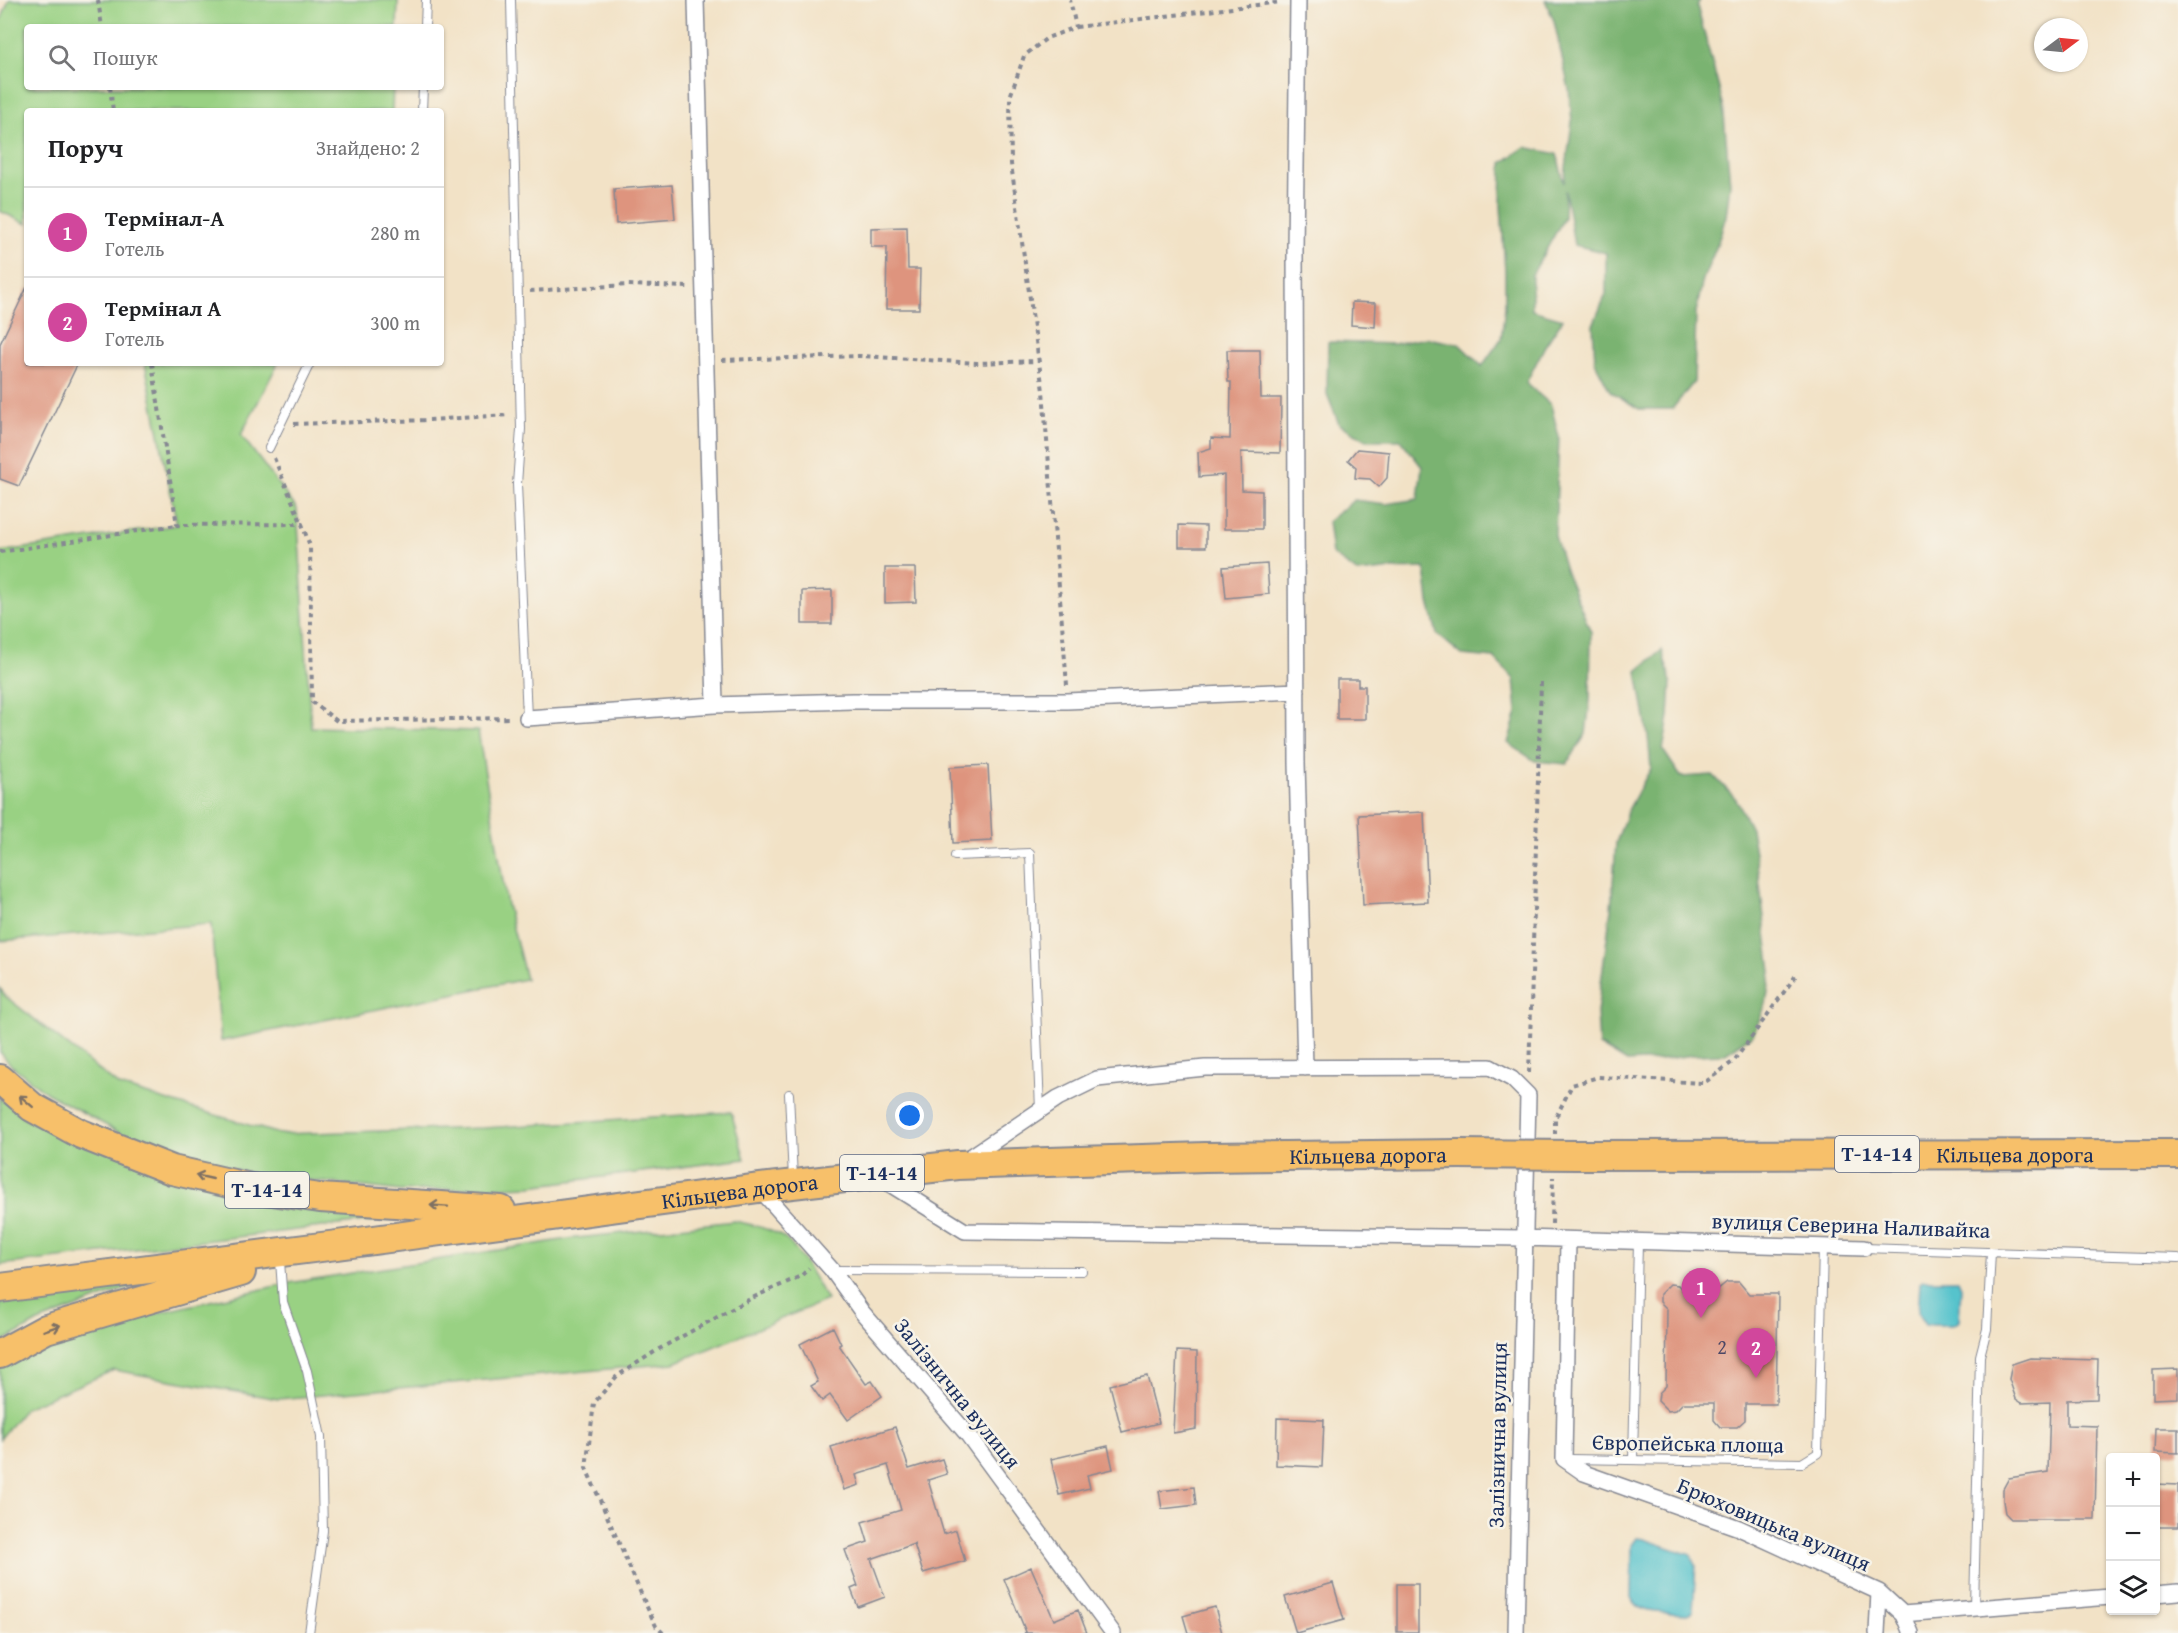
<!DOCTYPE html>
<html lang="uk">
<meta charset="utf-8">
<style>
body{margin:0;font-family:"Gentium Book Plus",serif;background:#f2f2f2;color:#202124}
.controls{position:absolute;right:18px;bottom:18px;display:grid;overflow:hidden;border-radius:6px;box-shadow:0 2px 4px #0004}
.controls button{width:54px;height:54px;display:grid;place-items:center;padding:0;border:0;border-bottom:2px solid #e0e0e0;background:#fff;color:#202124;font:30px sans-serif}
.compass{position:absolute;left:2034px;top:18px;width:54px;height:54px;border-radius:50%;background:#fff;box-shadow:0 2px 4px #0004;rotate:74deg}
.you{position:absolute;left:910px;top:1116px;width:21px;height:21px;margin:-15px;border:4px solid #fff;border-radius:50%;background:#1a73e8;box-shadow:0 0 0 9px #1a73e833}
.badge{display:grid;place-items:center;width:39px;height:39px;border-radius:50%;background:#111827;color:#fff;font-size:20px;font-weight:700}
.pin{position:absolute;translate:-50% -50px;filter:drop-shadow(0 2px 3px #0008)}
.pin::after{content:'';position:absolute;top:32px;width:21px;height:18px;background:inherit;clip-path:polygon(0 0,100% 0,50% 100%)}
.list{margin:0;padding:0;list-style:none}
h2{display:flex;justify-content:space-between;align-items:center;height:78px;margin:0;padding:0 24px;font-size:26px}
h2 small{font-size:20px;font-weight:400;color:#757577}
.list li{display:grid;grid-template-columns:39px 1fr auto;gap:18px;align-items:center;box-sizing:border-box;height:90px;padding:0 24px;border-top:2px solid #e0e0e0}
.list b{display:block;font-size:22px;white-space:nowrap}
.list p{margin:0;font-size:20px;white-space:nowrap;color:#757577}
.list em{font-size:20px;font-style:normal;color:#757577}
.icon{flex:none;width:33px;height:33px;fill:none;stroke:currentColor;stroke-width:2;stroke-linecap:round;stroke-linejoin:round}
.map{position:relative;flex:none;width:2178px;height:1633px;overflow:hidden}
.search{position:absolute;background:#fff;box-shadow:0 2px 4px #0004;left:24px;top:24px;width:420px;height:66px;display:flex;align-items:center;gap:15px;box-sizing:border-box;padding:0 21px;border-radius:6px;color:#757577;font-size:22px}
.panel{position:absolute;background:#fff;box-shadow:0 2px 4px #0004;left:24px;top:108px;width:420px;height:258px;border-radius:6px}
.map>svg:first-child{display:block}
</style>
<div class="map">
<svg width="2178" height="1633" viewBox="0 0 2178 1633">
<rect width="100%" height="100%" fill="#f7f3e8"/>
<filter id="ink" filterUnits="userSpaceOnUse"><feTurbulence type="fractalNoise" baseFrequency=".0167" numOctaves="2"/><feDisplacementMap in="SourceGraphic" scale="12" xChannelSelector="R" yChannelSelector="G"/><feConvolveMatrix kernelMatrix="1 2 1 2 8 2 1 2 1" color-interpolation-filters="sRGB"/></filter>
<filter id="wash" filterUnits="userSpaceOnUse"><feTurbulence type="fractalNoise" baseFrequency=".008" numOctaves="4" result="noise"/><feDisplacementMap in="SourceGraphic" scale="24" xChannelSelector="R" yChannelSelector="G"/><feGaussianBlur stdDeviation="1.35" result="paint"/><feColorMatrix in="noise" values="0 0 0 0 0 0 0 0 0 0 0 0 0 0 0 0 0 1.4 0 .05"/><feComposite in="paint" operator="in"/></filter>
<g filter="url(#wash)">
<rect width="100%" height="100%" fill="#f2e2c6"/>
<path fill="#99d183" stroke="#5a8070" stroke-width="1.5" d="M 9,0 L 398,0 L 397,27 L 27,27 L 27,87 L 393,87 L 392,111 L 27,111 L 27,224 L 0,211 L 0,23 Z
M 145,363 L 278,363 L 241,435 L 297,509 L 311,727 L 478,731 L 507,905 L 526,979 L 221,1041 L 211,924 L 0,941 L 0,552 L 177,525 Z
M 0,988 L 5,996 L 119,1086 L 279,1134 L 484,1128 L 731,1112 L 745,1159 L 530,1186 L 401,1191 L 254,1174 L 185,1157 L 135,1141 L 47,1093 L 11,1065 L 0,1052 Z
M 0,1098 L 32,1123 L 415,1216 L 0,1265 Z
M 735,1221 C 751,1225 770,1228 784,1238 C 799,1249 817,1284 827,1300 L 674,1363 L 278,1399 L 114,1370 L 25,1408 L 0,1439 L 0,1368 L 25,1353 L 96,1327 L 289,1283 L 568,1239 Z
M 144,1282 L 38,1322 L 0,1343 L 0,1304 Z"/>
<path fill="#7ab371" stroke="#4a7168" stroke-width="1.5" d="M 1545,0 L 1700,0 L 1697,6 L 1723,104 L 1730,184 L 1726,216 L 1716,248 L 1703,279 L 1696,312 L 1694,382 L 1672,409 L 1639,409 L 1610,391 L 1595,362 L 1593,325 L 1606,294 L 1606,253 L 1574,245 L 1565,190 L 1564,218 L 1532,275 L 1532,310 L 1563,319 L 1545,346 L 1526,383 L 1551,405 L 1559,437 L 1555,536 L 1565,570 L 1591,632 L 1590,700 L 1586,734 L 1567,764 L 1535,761 L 1508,743 L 1517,712 L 1514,679 L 1494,658 L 1462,655 L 1437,634 L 1429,602 L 1425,568 L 1393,569 L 1358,573 L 1332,554 L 1328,521 L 1354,500 L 1386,504 L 1418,499 L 1422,467 L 1401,440 L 1367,440 L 1339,424 L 1327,394 L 1328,342 L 1394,344 L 1426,338 L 1459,344 L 1482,366 L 1501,339 L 1505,307 L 1505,272 L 1501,205 L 1502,163 L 1525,147 L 1557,154 L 1564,183 L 1572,122 L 1569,89 L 1554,21 Z
M 1662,650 L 1671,682 L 1669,716 L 1663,750 L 1681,777 L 1713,775 L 1736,799 L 1751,829 L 1758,871 L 1771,972 L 1766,1004 L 1753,1035 L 1724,1054 L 1692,1055 L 1660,1060 L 1627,1062 L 1599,1045 L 1597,1012 L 1611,909 L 1616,843 L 1627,812 L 1651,768 L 1648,736 L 1637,671 Z"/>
<path fill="#56c3cc" stroke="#387995" stroke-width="1.5" d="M 1923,1280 L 1958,1280 L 1961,1287 L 1959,1321 L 1953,1325 L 1925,1325 L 1918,1314 L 1920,1283 Z
M 1637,1538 L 1644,1539 L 1691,1555 L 1696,1564 L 1693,1611 L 1687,1614 C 1670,1612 1636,1616 1631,1597 L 1632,1545 Z"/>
<g id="blocks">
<path fill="#de947e" d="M 672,185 L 675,219 L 616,224 L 614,189 Z
M 907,227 L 908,269 L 920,269 L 919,309 L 886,309 L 887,247 L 871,247 L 871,228 Z
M 27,287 L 27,363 L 78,363 L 19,486 L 0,479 L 0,344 Z
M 1352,302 L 1376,303 L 1375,327 L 1351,325 Z
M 1227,350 L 1260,350 L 1261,398 L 1281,398 L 1280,453 L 1241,452 L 1242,490 L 1262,491 L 1262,529 L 1224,529 L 1224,475 L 1199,477 L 1198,452 L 1211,448 L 1211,438 L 1230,439 L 1231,382 L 1228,382 Z
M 1357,449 L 1389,452 L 1387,478 L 1379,487 L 1370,479 L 1355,478 L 1356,467 L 1348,460 Z
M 1179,525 L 1206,526 L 1206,547 L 1179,547 Z
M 1267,564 L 1269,594 L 1226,598 L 1223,567 Z
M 885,568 L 915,568 L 916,602 L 885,603 Z
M 832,590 L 832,624 L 802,624 L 802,591 Z
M 1337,679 L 1358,679 L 1358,686 L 1365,686 L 1365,719 L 1337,719 Z
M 988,765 L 992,841 L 953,843 L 950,767 Z
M 1424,812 L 1428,902 L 1363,905 L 1359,815 Z
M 1727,1282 L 1739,1282 L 1749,1294 L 1778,1294 L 1776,1404 L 1745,1404 L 1745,1420 L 1737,1427 L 1720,1427 L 1714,1420 L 1714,1403 L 1683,1403 L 1676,1410 L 1668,1411 L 1658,1401 L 1659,1393 L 1666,1386 L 1667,1309 L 1660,1302 L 1660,1294 L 1670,1284 L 1678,1285 L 1685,1293 L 1713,1293 Z
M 833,1327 L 841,1344 L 839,1345 L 866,1384 L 872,1381 L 882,1396 L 848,1420 L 830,1395 L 822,1401 L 811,1386 L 818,1382 L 800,1344 Z
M 1177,1351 L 1197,1352 L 1196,1429 L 1173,1433 Z
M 2030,1358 L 2098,1360 L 2097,1399 L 2067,1400 L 2067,1425 L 2097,1426 L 2095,1519 L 2011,1519 L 2005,1513 L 2003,1501 L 2003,1489 L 2009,1478 L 2048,1472 L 2050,1402 L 2022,1403 L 2016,1399 L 2009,1379 L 2012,1364 Z
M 2178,1369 L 2178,1398 L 2153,1399 L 2153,1370 Z
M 1147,1376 L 1159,1423 L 1122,1432 L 1110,1385 Z
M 1277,1418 L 1324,1420 L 1322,1467 L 1276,1465 Z
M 895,1427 L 909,1469 L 942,1459 L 947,1474 L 928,1480 L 944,1534 L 956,1530 L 965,1561 L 923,1573 L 914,1544 L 871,1559 L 885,1597 L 858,1607 L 851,1589 L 858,1586 L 845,1550 L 868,1542 L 862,1522 L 901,1510 L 888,1465 L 856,1475 L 859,1485 L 844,1490 L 831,1447 Z
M 2156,1428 L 2178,1428 L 2178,1453 L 2155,1452 Z
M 1108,1446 L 1113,1469 L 1087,1475 L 1090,1488 L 1059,1495 L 1051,1459 Z
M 2156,1484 L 2178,1485 L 2178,1527 L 2156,1527 Z
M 1194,1487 L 1196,1505 L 1162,1509 L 1159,1491 Z
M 1031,1567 L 1054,1620 L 1078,1610 L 1087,1633 L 1024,1633 L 1026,1632 L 1004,1579 Z
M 1333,1583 L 1344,1620 L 1296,1633 L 1285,1597 Z
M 1397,1584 L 1418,1584 L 1418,1632 L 1397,1632 Z
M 1215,1607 L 1222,1633 L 1188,1633 L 1183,1616 Z"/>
</g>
</g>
<g filter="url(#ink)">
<use href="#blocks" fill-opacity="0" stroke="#868892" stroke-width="1.5"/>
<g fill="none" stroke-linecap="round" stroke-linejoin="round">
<defs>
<path id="lane" d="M 511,0 L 521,429 L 517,484 L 527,718
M 425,27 L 426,0
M 422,111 L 423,87
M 269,448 L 310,363
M 955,856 L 1030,853 L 1040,1110
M 789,1094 L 793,1179
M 1864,1248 L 2178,1258
M 280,1261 L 283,1302 L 307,1371 L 321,1437 L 323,1531 L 309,1633
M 833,1270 L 1082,1271
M 1570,1459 L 1802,1463 L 1818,1453 L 1823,1247
M 1633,1460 L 1638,1242
M 1974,1608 L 1980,1356 L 1987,1329 L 1991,1252"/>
<path id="street" d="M 696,0 L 715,705
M 1298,0 L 1295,250 L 1297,763 L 1305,1068
M 527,718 L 715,705 L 853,701 L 1067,701 L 1297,691
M 966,1160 L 1058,1098 L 1097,1079 L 1205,1068 L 1490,1067 L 1512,1079 L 1528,1095 L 1516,1633
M 877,1176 L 965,1231 L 1523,1238 L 1864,1248
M 759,1188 L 832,1270 L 862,1312 L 968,1435 L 1113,1633
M 1568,1240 L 1564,1459 L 1584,1473 L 1739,1528 L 1879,1592 L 1903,1614 L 2110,1597
M 2156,1594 L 2178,1592
M 1903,1614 L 1911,1633
M 1877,1633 L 1879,1592"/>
<g id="highway">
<path d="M 0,1079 L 32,1107 L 81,1134 L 172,1170 L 251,1188 L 320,1198 L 501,1210"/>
<path id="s1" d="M 1577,1155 L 2178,1154"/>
<path id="s2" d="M 0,1288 L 337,1245 L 759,1188 L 958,1165 L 1205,1157 L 1459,1154"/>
<path d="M 0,1354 L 46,1329 L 241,1272"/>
</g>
</defs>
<use href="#lane" stroke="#868892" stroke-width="10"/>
<use href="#street" stroke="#868892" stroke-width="18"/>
<use href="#highway" stroke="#868892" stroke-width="32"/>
<path stroke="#868892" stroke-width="4" stroke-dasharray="4.5 4.5" stroke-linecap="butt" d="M 98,0 L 102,27
M 1076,27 L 1281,2
M 110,87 L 113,111
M 530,291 L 627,285 L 688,287
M 722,360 L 861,356 L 976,363 L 1039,361
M 152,363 L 177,525 L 302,524 L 310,546 L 312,702 L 337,721 L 511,718
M 294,424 L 429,420 L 508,415
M 274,458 L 302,524
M 0,552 L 177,525
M 1067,685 L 1043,391 L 1011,164 L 1010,97 L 1024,56 L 1047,38 L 1076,27 L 1070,0
M 1529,1073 L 1541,682
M 1555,1134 L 1555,1119 L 1572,1085 L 1598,1077 L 1704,1083 L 1734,1061 L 1797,974
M 1552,1224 L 1553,1177
M 663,1633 L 656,1626 L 646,1605 L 586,1468 L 594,1403 L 617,1376 L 659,1349 L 752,1298 L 801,1276 L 809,1268"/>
<use href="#lane" stroke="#fff" stroke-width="8"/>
<use href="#street" stroke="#fff" stroke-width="15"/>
<use href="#highway" stroke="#f7c06b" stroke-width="28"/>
<defs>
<path id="highway-bridge" d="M 1459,1154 L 1577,1155"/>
</defs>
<use href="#highway-bridge" stroke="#868892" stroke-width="32" stroke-linecap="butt"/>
<use href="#highway-bridge" stroke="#f7c06b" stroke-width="28"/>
</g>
<defs><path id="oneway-shaft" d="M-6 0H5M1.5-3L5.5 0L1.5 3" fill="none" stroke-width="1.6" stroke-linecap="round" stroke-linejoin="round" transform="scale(1.5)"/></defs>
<g stroke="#7e7064">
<use href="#oneway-shaft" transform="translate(26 1101) rotate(-139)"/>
<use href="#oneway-shaft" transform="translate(204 1177) rotate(-167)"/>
<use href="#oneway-shaft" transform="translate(439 1206) rotate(-176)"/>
<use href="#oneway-shaft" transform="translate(52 1328) rotate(-19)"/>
</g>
</g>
<g text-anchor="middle" stroke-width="5" stroke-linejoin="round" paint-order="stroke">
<g font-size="20" fill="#4c4866">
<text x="1722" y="1354">2</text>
</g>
<g fill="#f7f3e8" stroke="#5d6a87" stroke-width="1.5">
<rect x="1835" y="1136" width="84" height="36" rx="4.5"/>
<rect x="840" y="1155" width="84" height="36" rx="4.5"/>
<rect x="225" y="1172" width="84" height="36" rx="4.5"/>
</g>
<g font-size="21" font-weight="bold" fill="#1b2f5e">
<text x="1877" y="1161">Т-14-14</text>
<text x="882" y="1180">Т-14-14</text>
<text x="267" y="1197">Т-14-14</text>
</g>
<g font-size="22" fill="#1b2f5e" stroke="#f7f3e8">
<text dy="8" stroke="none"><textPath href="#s1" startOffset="438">Кільцева дорога</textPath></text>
<text dy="8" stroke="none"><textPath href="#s2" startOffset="1376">Кільцева дорога</textPath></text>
<text dy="8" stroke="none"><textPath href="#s2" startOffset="746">Кільцева дорога</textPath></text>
<text transform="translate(1851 1225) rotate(2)" y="8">вулиця Северина Наливайка</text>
<text transform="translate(958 1393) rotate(51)" y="8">Залізнична вулиця</text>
<text transform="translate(1497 1435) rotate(-89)" y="8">Залізнична вулиця</text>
<text transform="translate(1688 1443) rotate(1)" y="8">Європейська площа</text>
<text transform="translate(1774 1524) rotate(23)" y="8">Брюховицька вулиця</text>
</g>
</g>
</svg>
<div class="controls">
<button>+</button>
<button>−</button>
<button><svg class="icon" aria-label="layers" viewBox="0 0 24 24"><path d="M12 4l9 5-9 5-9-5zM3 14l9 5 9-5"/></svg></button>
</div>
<svg class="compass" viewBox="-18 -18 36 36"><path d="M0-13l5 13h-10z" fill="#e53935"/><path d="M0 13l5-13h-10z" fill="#757577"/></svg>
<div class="you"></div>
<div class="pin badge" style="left:1701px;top:1318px;background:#d1479c">1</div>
<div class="pin badge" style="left:1756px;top:1378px;background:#d1479c">2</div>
<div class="search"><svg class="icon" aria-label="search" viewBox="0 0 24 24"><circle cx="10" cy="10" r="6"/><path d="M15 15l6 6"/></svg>Пошук</div>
<section class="panel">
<h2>Поруч<small>Знайдено: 2</small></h2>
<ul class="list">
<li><span class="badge" style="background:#d1479c">1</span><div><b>Термінал-А</b><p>Готель</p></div><em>280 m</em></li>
<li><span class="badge" style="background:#d1479c">2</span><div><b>Термінал А</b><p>Готель</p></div><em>300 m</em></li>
</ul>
</section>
</div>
